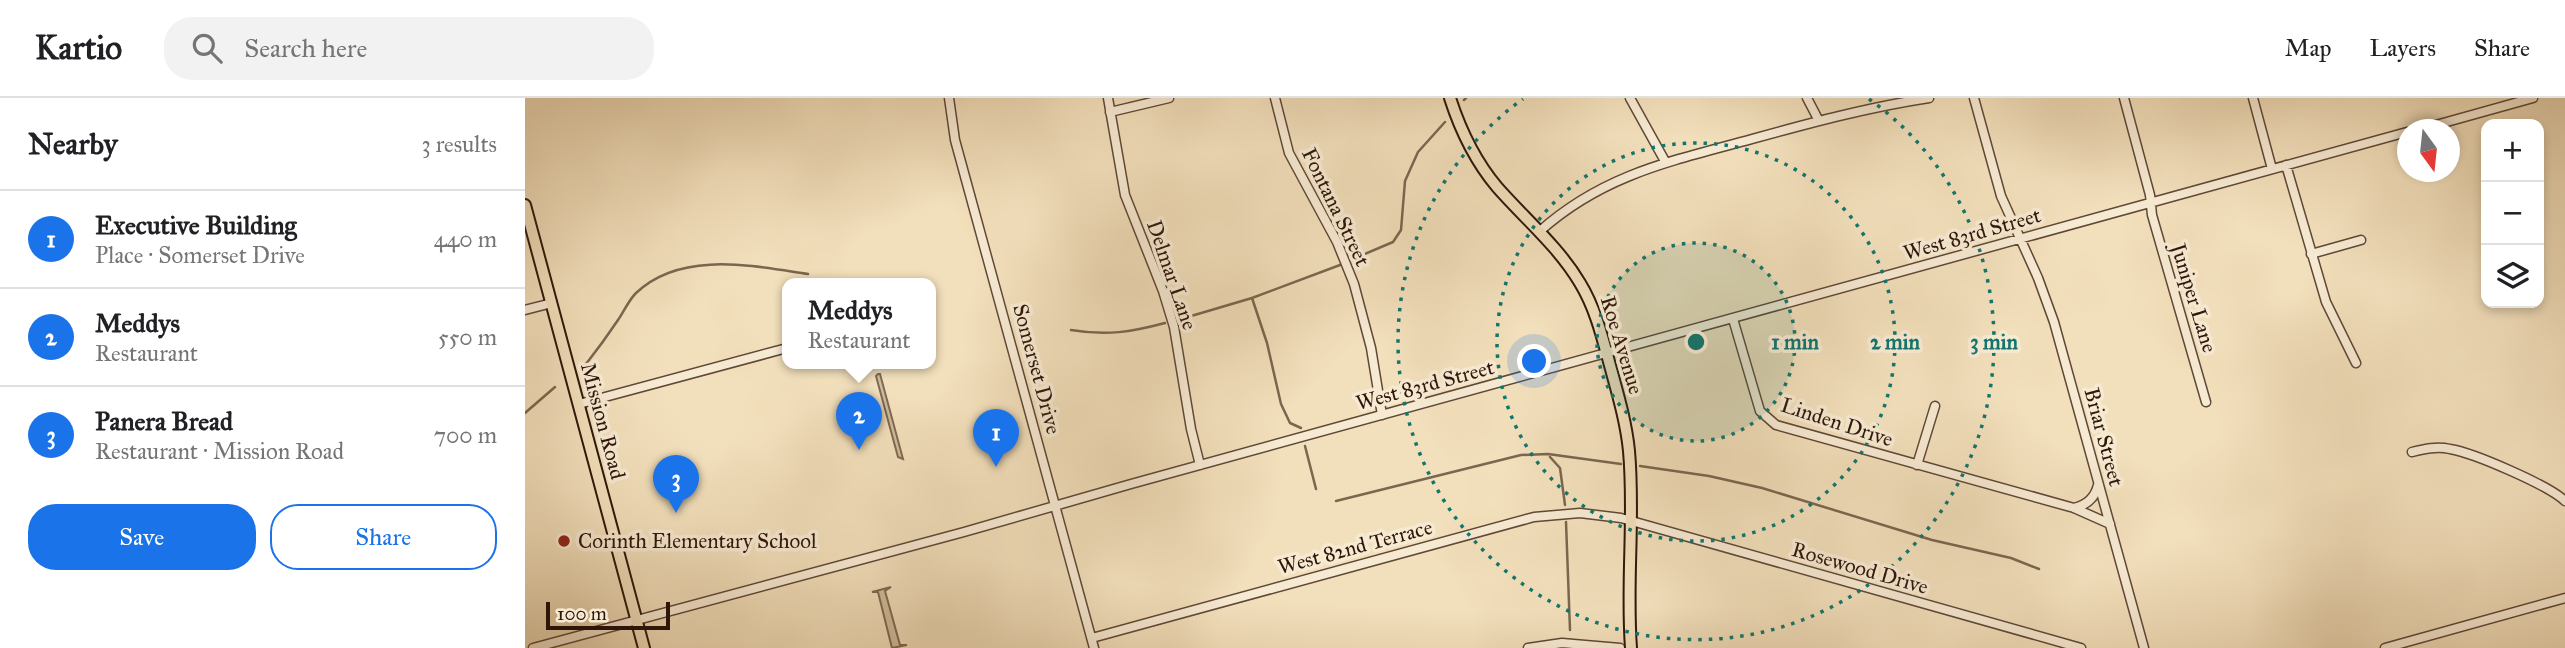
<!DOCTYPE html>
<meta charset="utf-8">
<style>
body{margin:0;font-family:"IM FELL Great Primer",serif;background:#f2f2f2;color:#202124}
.controls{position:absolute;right:21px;top:21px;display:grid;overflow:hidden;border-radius:14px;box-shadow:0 4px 10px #0003}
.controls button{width:63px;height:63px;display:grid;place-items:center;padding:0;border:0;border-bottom:2px solid #e0e0e0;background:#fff;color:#202124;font:35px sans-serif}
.compass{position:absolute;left:1872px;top:21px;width:63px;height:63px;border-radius:50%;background:#fff;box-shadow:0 4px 10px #0003;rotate:165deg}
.scale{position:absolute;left:21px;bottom:18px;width:124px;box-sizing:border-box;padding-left:7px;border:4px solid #2e1609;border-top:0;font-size:19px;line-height:24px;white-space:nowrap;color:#2e1609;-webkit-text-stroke:5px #f7ead3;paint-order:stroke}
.you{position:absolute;left:1010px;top:264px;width:24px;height:24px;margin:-18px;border:5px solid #fff;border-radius:50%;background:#1a73e8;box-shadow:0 0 0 10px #1a73e833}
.badge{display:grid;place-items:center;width:46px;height:46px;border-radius:50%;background:#1a73e8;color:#fff;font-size:23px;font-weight:700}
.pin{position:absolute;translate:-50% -58px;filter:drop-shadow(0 2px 4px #0008)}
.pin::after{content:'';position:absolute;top:37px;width:24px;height:21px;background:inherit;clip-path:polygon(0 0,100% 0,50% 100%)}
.popup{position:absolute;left:257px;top:180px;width:154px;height:91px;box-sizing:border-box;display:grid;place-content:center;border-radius:14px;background:#fff;filter:drop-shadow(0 2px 5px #0005);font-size:23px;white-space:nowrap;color:#757577}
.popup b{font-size:26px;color:#202124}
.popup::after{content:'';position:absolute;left:50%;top:100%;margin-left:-14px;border:14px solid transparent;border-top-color:#fff}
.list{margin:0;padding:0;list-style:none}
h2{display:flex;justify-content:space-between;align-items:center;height:91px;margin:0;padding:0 28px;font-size:30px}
h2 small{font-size:23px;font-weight:400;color:#757577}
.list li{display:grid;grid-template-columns:46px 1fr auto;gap:21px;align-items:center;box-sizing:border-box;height:98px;padding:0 28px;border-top:2px solid #e0e0e0}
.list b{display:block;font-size:26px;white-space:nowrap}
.list p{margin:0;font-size:23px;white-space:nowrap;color:#757577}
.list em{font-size:23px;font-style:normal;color:#757577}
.actions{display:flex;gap:14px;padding:21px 28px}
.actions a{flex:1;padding:16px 0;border:2px solid #1a73e8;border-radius:28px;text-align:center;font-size:24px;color:#1a73e8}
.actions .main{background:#1a73e8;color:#fff}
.icon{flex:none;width:38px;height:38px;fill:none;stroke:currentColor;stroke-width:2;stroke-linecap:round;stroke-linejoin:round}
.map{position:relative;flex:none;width:2040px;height:550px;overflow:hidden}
header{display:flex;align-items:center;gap:42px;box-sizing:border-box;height:98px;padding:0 35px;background:#fff;border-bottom:2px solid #e0e0e0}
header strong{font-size:33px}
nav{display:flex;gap:38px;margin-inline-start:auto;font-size:24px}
.search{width:490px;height:63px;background:#f2f2f2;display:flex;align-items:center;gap:18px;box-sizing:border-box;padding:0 24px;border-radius:28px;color:#757577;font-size:26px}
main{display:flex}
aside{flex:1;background:#fff}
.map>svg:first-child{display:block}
</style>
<header>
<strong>Kartio</strong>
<div class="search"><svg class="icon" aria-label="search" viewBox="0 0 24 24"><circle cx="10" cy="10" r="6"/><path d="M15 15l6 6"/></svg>Search here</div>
<nav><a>Map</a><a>Layers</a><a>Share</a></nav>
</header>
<main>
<aside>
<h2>Nearby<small>3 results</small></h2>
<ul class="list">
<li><span class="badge">1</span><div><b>Executive Building</b><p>Place · Somerset Drive</p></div><em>440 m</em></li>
<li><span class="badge">2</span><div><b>Meddys</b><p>Restaurant</p></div><em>550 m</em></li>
<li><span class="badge">3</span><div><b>Panera Bread</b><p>Restaurant · Mission Road</p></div><em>700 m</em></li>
</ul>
<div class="actions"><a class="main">Save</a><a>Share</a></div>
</aside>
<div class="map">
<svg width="2040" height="550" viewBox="0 0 2040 550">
<rect width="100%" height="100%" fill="#f2dfbb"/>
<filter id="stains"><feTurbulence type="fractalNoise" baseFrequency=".00286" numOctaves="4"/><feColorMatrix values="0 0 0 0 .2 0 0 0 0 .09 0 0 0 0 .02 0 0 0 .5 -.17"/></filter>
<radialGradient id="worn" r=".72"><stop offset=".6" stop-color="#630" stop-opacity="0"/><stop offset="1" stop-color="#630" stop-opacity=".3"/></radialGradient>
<path fill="#d1bd9d" stroke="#806a53" stroke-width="2" d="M 353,276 L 355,276 L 378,361 L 373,359 L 351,278 Z
M 366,489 L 360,493 L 375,547 L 382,547 L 367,550 L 353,494 L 347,494 Z"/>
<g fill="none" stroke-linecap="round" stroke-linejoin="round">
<path stroke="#7b664f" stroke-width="2.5" d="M 939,2 L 941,0
M 828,161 L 868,144 L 876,132 L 880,83 L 893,54 L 920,24
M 727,200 L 815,167
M 656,221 L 727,200 L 742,245 L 756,306 L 765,325 L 776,330
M 546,232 C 582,238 606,234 640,225
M 61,266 C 72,252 83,237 93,222 C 99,213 104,202 111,195 C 156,152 228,168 283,176
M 0,315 L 30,289
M 780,348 L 791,391
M 1025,359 L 1035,370 L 1040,407
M 1115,368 L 1184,378 L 1237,390 L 1407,442 L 1486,460 L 1514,471
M 811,403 L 996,357 L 1023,356 L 1096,366
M 1041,424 L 1045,532"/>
<defs>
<path id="minor" d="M 424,0 L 430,42 L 569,550
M 583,0 L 600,97 L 638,193 L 649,229 L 666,331 L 675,367
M 750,0 L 764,55 L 812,144 L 829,186 L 846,250 L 857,317
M 1105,0 L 1141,65
M 1282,0 L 1294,23
M 1449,0 L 1476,98 L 1513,180 L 1529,224 L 1619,550
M 1599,0 L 1625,97 L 1627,117 L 1681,304
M 1728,0 L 1747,71
M 585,14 L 644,0
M 1893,32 L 2008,0
M 1761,67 L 1801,204 L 1831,265
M 1015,133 C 1079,76 1147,63 1227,41 C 1285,25 1344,9 1404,0
M 1786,156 L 1836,142
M 0,212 L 27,205
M 1208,221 L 1235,313 L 1251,327 L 1549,410 L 1585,426
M 54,306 L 262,250
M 1887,354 C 1899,351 1912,348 1925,351 C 1949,355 2023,387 2040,403
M 1392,367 L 1410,308
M 1549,410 C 1562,407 1570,400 1573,387
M 567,540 L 1009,419 L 1055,415 L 1096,420 L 1556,550
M 8,550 L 439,434 L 606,386 L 1882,34
M 1003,550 L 1037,545 L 1095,550
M 1860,550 L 2040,500"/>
<path id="major" d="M 925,0 C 935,31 951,64 972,89 C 1000,121 1033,148 1055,185 C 1069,208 1076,234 1083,260 C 1091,290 1101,322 1104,353 C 1110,419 1101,484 1106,550
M 0,107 L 119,550"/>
</defs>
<use href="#minor" stroke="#5f4836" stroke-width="11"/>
<use href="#major" stroke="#2e1609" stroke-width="14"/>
<use href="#minor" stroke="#f7ead3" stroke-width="8"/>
<use href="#major" stroke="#f2dfbb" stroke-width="10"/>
</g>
<circle cx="1171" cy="244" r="99" fill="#0f766e" fill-opacity=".12"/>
<g fill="none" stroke="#0f766e" stroke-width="3.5" stroke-dasharray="3.5 7">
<circle cx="1171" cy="244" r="99"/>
<circle cx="1171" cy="244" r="199"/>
<path d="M1344 1A298 298 0 1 1 998 1"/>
</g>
<circle fill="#8f2418" stroke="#f7ead3" stroke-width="2.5" cx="39" cy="443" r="7"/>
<g text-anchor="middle" stroke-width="7" stroke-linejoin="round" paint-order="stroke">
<g font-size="21" fill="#2e1609" stroke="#f7ead3">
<text transform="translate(811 109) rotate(64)" y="7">Fontana Street</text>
<text transform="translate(1447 136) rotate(-16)" y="7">West 83rd Street</text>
<text transform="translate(647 177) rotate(71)" y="7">Delmar Lane</text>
<text transform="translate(1669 200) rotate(73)" y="7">Juniper Lane</text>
<text transform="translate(1097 247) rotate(73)" y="7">Roe Avenue</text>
<text transform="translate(512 271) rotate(75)" y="7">Somerset Drive</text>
<text transform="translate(900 287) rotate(-15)" y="7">West 83rd Street</text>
<text transform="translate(78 323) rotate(75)" y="7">Mission Road</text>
<text transform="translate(1312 324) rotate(18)" y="7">Linden Drive</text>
<text transform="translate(1579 339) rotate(75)" y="7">Briar Street</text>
<text transform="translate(830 449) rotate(-15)" y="7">West 82nd Terrace</text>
<text transform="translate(1335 470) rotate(16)" y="7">Rosewood Drive</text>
</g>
<g font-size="21" fill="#2e1609" stroke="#f7ead3" text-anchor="start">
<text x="53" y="450">Corinth Elementary School</text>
</g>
</g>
<circle cx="1171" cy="244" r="10" fill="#0f766e" stroke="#f7ead3" stroke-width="3.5"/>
<g font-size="21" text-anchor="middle" font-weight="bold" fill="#0f766e" stroke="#f7ead3" stroke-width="7" stroke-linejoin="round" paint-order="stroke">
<text x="1270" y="251">1 min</text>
<text x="1370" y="251">2 min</text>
<text x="1469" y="251">3 min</text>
</g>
<rect width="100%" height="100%" filter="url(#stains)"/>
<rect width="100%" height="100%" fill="url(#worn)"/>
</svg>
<div class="controls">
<button>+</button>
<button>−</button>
<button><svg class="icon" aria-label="layers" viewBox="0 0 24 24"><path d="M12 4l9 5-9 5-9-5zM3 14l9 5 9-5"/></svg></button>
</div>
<svg class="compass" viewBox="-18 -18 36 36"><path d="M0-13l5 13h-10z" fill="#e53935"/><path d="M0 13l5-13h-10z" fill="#757577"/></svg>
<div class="scale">100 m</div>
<div class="you"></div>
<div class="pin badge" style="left:471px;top:369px">1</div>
<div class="pin badge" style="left:334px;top:352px">2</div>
<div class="popup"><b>Meddys</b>Restaurant</div>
<div class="pin badge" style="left:151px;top:415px">3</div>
</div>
</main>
